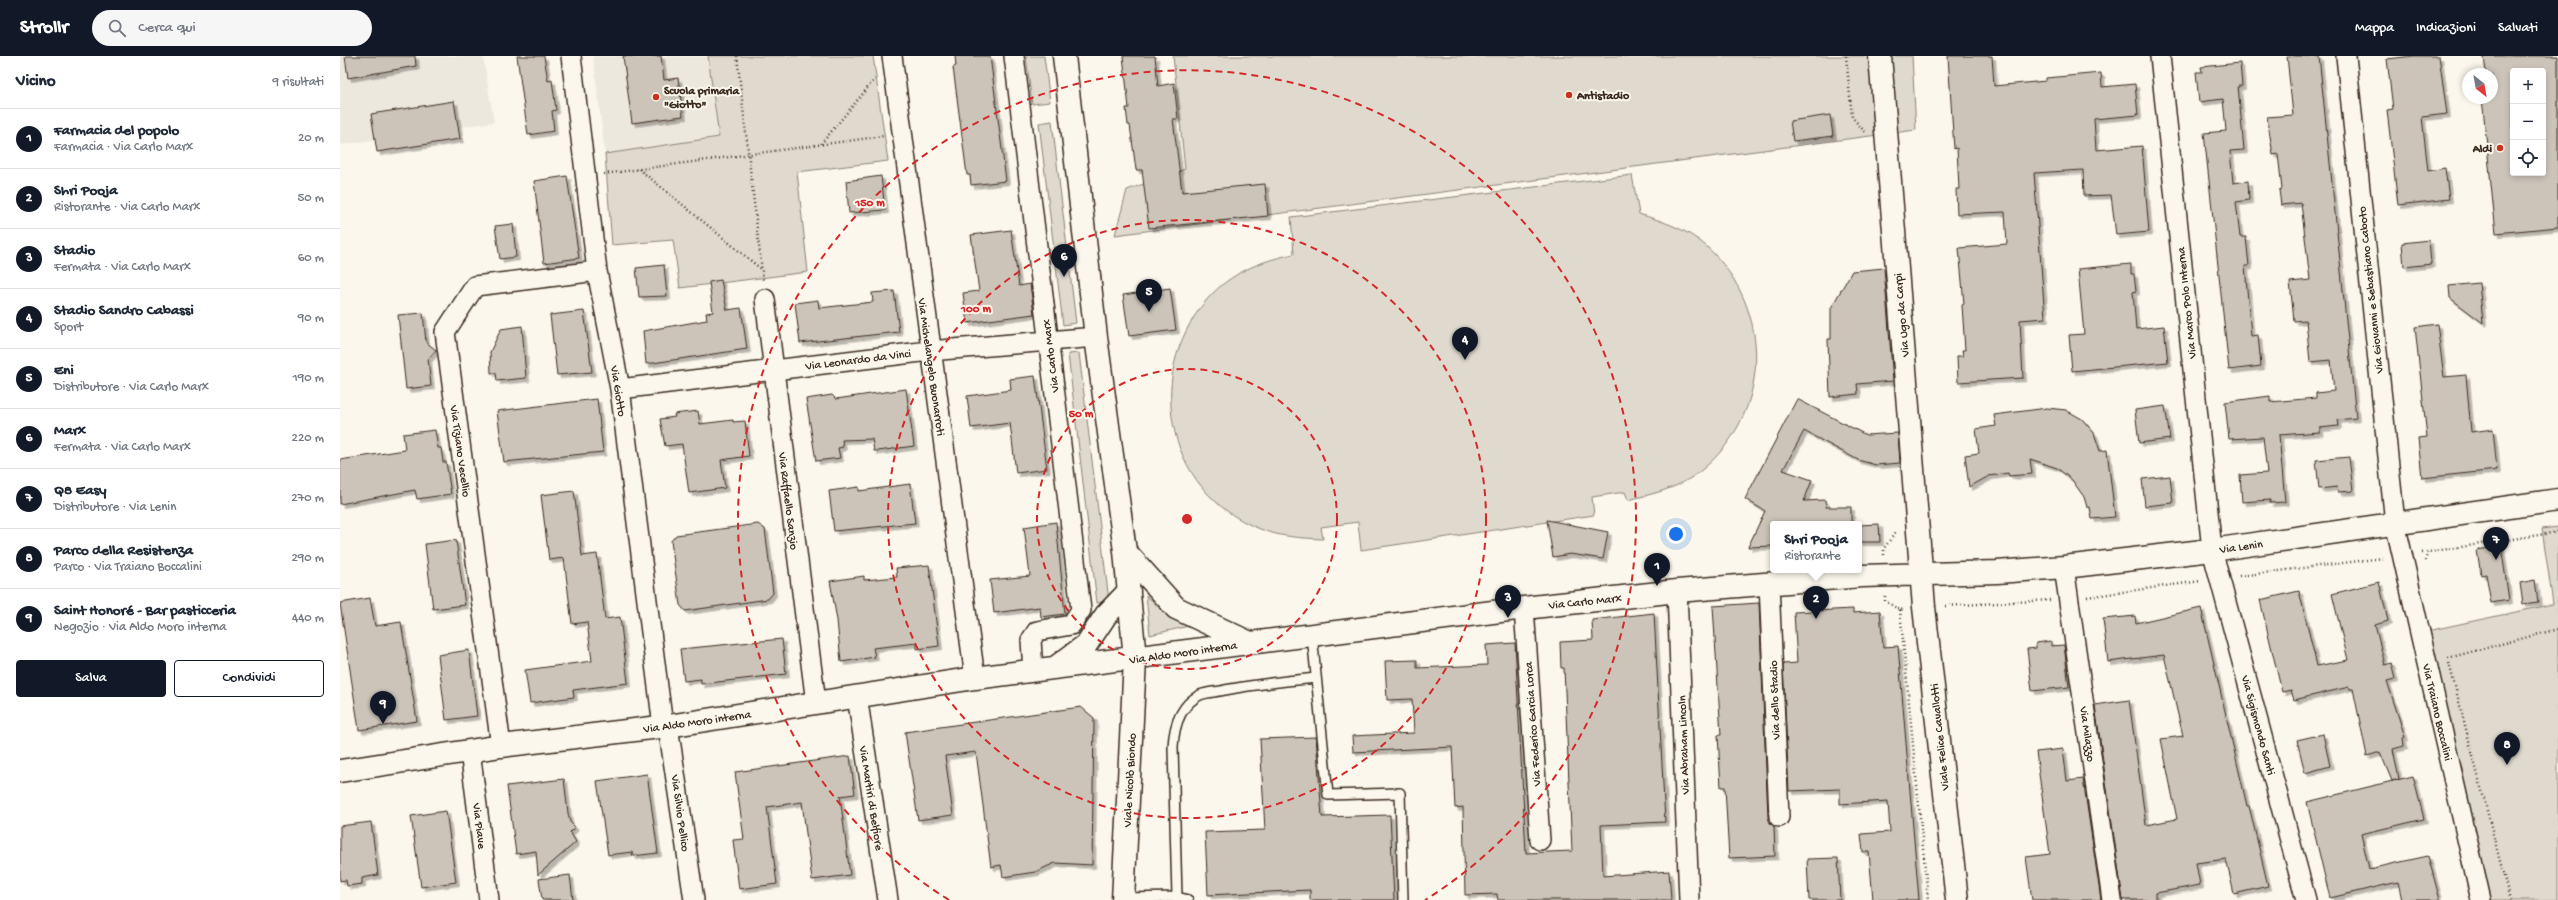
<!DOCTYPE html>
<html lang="it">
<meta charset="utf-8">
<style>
body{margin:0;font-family:"Gochi Hand",sans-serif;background:#f6f6f7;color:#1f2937}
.controls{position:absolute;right:12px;top:12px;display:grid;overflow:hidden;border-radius:4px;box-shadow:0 2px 6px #0003}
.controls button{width:36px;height:36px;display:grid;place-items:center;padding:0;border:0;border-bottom:1px solid #e0e1e3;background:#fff;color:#1f2937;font:20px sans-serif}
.compass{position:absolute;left:2122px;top:12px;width:36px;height:36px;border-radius:50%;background:#fff;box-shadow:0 2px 6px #0003;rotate:149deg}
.you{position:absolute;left:1336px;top:478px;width:14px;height:14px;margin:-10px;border:3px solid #fff;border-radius:50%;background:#1a73e8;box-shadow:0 0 0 6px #1a73e833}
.badge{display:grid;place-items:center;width:26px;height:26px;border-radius:50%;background:#111827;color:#fff;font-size:13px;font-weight:700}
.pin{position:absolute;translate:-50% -33px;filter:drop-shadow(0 1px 2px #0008)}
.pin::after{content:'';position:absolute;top:21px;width:14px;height:12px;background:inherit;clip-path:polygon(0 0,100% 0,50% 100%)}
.popup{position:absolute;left:1430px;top:465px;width:92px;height:52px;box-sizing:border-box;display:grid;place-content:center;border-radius:4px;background:#fff;filter:drop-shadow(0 1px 3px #0005);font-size:13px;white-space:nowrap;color:#747a83}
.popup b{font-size:15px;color:#1f2937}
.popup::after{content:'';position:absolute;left:50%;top:100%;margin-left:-8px;border:8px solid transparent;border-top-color:#fff}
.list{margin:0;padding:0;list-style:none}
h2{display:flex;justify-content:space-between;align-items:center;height:52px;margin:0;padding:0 16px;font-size:17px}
h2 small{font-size:13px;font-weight:400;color:#747a83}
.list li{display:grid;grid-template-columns:26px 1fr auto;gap:12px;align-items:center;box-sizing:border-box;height:60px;padding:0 16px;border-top:1px solid #e0e1e3}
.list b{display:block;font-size:15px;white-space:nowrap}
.list p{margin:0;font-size:13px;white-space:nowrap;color:#747a83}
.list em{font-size:13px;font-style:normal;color:#747a83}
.actions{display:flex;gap:8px;padding:12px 16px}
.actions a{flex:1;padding:9px 0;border:1px solid #111827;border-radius:4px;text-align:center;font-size:14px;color:#111827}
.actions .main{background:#111827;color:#fff}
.icon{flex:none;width:22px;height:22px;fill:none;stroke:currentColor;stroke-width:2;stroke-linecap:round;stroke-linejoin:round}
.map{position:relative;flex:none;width:2218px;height:844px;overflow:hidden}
header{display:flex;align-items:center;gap:24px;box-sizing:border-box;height:56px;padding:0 20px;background:#111827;color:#fff}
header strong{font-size:19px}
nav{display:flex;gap:22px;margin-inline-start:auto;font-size:14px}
.search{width:280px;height:36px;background:#f6f6f7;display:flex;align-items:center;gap:10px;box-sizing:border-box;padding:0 14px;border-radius:22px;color:#747a83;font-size:15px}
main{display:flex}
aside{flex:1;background:#fff}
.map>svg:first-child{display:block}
</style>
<header>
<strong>Strollr</strong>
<div class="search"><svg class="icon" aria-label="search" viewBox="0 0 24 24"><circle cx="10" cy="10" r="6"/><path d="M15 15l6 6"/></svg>Cerca qui</div>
<nav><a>Mappa</a><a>Indicazioni</a><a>Salvati</a></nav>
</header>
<main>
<aside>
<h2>Vicino<small>9 risultati</small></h2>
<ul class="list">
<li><span class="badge">1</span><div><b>Farmacia del popolo</b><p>Farmacia · Via Carlo Marx</p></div><em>20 m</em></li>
<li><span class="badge">2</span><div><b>Shri Pooja</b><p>Ristorante · Via Carlo Marx</p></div><em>50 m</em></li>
<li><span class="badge">3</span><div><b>Stadio</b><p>Fermata · Via Carlo Marx</p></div><em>60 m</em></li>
<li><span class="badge">4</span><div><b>Stadio Sandro Cabassi</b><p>Sport</p></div><em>90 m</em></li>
<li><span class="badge">5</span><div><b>Eni</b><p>Distributore · Via Carlo Marx</p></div><em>190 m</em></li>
<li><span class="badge">6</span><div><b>Marx</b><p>Fermata · Via Carlo Marx</p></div><em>220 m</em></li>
<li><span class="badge">7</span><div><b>Q8 Easy</b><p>Distributore · Via Lenin</p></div><em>270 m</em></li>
<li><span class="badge">8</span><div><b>Parco della Resistenza</b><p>Parco · Via Traiano Boccalini</p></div><em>290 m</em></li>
<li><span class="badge">9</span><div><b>Saint Honoré - Bar pasticceria</b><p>Negozio · Via Aldo Moro interna</p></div><em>440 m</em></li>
</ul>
<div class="actions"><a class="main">Salva</a><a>Condividi</a></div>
</aside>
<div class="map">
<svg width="2218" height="844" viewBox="0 0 2218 844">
<defs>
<filter id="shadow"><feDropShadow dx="3.5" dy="3.5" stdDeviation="0" flood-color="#0004"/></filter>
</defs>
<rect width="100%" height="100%" fill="#fbf7ec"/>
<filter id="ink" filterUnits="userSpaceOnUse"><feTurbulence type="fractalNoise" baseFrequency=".025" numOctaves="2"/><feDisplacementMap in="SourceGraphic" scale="8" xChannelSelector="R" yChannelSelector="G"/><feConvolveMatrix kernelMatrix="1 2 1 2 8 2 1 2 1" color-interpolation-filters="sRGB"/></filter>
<g filter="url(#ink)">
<path fill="#ede8dd" d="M 0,0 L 143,0 L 154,66 L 0,89 Z
M 253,0 L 368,0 L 379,81 L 265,98 Z"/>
<path fill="#dfd9ce" stroke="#8d8276" d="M 368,0 L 533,0 L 548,105 L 457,116 L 468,216 L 340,232 L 333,184 L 272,189 L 265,98 L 379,81 Z
M 686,0 L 704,0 L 710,46 L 692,48 Z
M 833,0 L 1572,0 L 1576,74 L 775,179 L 787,134 L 845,113 Z
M 712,65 L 736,267 L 723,269 L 699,67 Z
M 1292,119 L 1299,158 C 1322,165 1347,173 1366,190 C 1435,253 1432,360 1358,417 C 1337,433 1312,438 1288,444 L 1285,436 L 1252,441 L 1254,459 L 1021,494 L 1018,466 L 981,471 L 983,483 C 961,482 940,481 920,473 C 822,435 802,310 873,237 C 895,215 924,204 954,198 L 951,161 Z
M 739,297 L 769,545 L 757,547 L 728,298 Z
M 2218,471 L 2218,844 L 2146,844 L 2087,575 L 2213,548 L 2202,473 Z
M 806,539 L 824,556 L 849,570 L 810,579 Z"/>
<path fill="#ccc4b9" stroke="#3b2a1e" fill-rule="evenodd" filter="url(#shadow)" d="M 5,0 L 75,0 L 76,10 L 8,22 Z
M 177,0 L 204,0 L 208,25 L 212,24 L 216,54 L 212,55 L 214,75 L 188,79 Z
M 283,0 L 321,0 L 324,24 L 338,22 L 343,60 L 292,67 Z
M 615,0 L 650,0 L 666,125 L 631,129 L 630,119 L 627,119 L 613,11 L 616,10 Z
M 783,0 L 815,0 L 818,30 L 834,27 L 838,63 L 833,63 L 842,136 L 925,128 L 928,160 L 809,172 L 802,114 L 796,114 L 790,69 L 788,69 L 786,52 L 789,52 Z
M 1608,0 L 1652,0 L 1654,30 L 1706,25 L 1706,22 L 1761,17 L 1762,31 L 1795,28 L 1798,59 L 1754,63 L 1756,94 L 1802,90 L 1809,176 L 1776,179 L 1771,139 L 1744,140 L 1743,114 L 1694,117 L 1705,262 L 1680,264 L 1683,322 L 1618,326 L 1617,300 L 1623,300 L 1622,294 L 1625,294 L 1622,249 L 1624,248 L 1619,192 L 1667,188 L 1665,156 L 1617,158 L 1616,133 L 1619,133 L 1617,92 L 1614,93 Z
M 1947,0 L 1979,0 L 2016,362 L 1997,364 L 1998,370 L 1980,372 L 1980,376 L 1939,379 L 1945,446 L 1930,447 L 1930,444 L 1902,446 L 1900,419 L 1927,417 L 1923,381 L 1889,383 L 1885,346 L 1930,340 L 1930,346 L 1976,342 L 1976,337 L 1994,335 L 1991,304 L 1970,306 L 1966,264 L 1954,265 L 1950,226 L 1970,224 L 1961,147 L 1941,149 L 1939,134 L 1942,133 L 1938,98 L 1933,99 L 1927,61 L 1953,59 Z
M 2074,0 L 2099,0 L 2107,58 L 2082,61 L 2088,115 L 2105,112 L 2109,143 L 2058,149 L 2047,54 L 2053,53 L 2047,3 Z
M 2144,0 L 2218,0 L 2218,171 L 2156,177 L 2142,42 L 2152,42 L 2152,18 L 2146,18 ZM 2173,15 L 2203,15 L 2203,117 L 2173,117 Z
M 1900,7 L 1902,30 L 1898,30 L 1904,94 L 1890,95 L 1893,127 L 1908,125 L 1909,144 L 1896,146 L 1900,181 L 1906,181 L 1909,210 L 1905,210 L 1911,280 L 1918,279 L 1921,310 L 1889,314 L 1864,77 L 1886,75 L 1883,43 L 1859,46 L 1856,16 L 1862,16 L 1861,11 Z
M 114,45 L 120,83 L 37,96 L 31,58 Z
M 1490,59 L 1493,80 L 1453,85 L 1450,65 Z
M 227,120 L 239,202 L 204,207 L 194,125 Z
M 541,120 L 545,154 L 509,157 L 506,125 Z
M 173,168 L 176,201 L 160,203 L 155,170 Z
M 671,174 L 679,230 L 690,228 L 694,258 L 627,267 L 623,237 L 639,235 L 631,179 Z
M 2089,184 L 2091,208 L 2064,211 L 2062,187 Z
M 1791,208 L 1791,218 L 1794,218 L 1796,235 L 1793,236 L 1796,273 L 1824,270 L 1828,306 L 1732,315 L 1729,279 L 1744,278 L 1738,213 Z
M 324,209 L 327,240 L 299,241 L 296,212 Z
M 1544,212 L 1553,325 L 1517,328 L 1518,338 L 1490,341 L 1488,283 L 1491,283 L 1491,252 L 1512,215 Z
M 381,224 L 387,254 L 401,252 L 407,293 L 306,308 L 303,275 L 367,264 L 366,257 L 373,256 L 369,226 Z
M 2139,227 L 2143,267 L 2110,242 L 2109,230 Z
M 830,232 L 836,274 L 789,280 L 783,239 Z
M 554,235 L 559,276 L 460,287 L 455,247 L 478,244 L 479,252 L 533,246 L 532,237 Z
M 244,255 L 252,316 L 217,319 L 210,259 Z
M 83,257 L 86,286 L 96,294 L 88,303 L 91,330 L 66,333 L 58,259 Z
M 2097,268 L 2104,321 L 2126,319 L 2131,376 L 2153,373 L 2157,414 L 2082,422 L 2078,382 L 2087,381 L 2075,271 Z
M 182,270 L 186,322 L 157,325 L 156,317 L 151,317 L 150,296 L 161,273 Z
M 695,320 L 707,413 L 676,417 L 670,367 L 631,372 L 627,340 L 671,334 L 670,323 Z
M 566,333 L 574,390 L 538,395 L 534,395 L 532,383 L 502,384 L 503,391 L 498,392 L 500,402 L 476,405 L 466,343 L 492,339 L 496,343 Z
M 257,343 L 263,396 L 164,406 L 157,355 Z
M 1457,343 L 1526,379 L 1558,377 L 1560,407 L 1536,409 L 1518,404 L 1464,375 L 1443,414 L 1472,424 L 1464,445 L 1485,444 L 1486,451 L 1511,451 L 1511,468 L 1433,468 L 1433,490 L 1408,491 L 1425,455 L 1405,443 Z
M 1825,350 L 1830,383 L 1799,387 L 1795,354 Z
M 1707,352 L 1726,354 L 1742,363 L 1754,377 L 1760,395 L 1767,394 L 1775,461 L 1752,463 L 1750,451 L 1747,451 L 1744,441 L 1732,424 L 1717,412 L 1690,403 L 1692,418 L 1669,420 L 1668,417 L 1649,420 L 1629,431 L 1625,399 L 1639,397 L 1636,373 L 1656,370 L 1654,359 Z
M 358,355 L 360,368 L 393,364 L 393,366 L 405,365 L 409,400 L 381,404 L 385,432 L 349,437 L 342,388 L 325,390 L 320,363 L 335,361 L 334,358 Z
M 95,374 L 98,392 L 101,392 L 103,406 L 106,406 L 111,438 L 77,443 L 75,434 L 0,448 L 0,404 L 65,394 L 63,378 Z
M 2009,401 L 2013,435 L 1998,436 L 1997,431 L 1979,433 L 1976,404 Z
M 1830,420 L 1833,447 L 1805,450 L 1802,423 Z
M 570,428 L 575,467 L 494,475 L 489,435 L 519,431 L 519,435 Z
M 234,435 L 242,500 L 257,498 L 265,563 L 280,561 L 288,627 L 233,634 L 234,641 L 190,647 L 185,614 L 252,605 L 247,566 L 232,568 L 224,502 L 209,504 L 201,439 Z
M 1207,464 L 1268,476 L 1263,503 L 1230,498 L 1213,501 Z
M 716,466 L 725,558 L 701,561 L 700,551 L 654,557 L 650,524 L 690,520 L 684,471 Z
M 418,468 L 425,473 L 433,537 L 428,543 L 345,555 L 340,549 L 331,485 L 336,479 Z
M 1539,468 L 1540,486 L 1519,486 L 1519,469 Z
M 116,484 L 125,549 L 93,553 L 85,488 Z
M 2161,490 L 2169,544 L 2151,547 L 2146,518 L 2141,519 L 2137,494 Z
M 589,509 L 599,590 L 577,593 L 577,587 L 533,592 L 535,601 L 501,606 L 497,564 L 490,525 L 524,520 L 524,524 L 557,521 L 556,512 Z
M 2195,524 L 2198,546 L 2183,548 L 2180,527 Z
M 2039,526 L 2048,565 L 2035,569 L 2045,609 L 2051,607 L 2055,623 L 2047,625 L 2065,681 L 2063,682 L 2064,690 L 2053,693 L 2059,723 L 2052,725 L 2040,696 L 2027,700 L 2013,633 L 2010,633 L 2009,631 L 1954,644 L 1951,634 L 1942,636 L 1920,544 L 1959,535 L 1977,610 L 2008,604 L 1992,538 Z
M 30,542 L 35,570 L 61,566 L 77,665 L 19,674 L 0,547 Z
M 1419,547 L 1428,761 L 1434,771 L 1435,800 L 1389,802 L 1385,731 L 1381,731 L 1378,679 L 1381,679 L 1373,550 Z
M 1861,552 L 1907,750 L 1909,750 L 1928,830 L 1894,838 L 1886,803 L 1856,807 L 1860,829 L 1816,837 L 1816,844 L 1783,844 L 1755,649 L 1789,644 L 1806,769 L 1837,763 L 1821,683 L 1843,680 L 1824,599 L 1768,606 L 1763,563 L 1795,560 L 1796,567 Z
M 1513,553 L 1513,557 L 1540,555 L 1543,591 L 1558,590 L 1579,844 L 1533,844 L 1529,796 L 1523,796 L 1521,778 L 1550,776 L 1548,745 L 1500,748 L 1500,733 L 1449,735 L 1443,608 L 1457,607 L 1454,556 Z
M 1314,557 L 1325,766 L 1261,769 L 1263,820 L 1329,815 L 1331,844 L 1158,844 L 1157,838 L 1125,839 L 1123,751 L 1115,752 L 1112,691 L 1013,696 L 1012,680 L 1074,677 L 1072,643 L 1047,644 L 1045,605 L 1077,604 L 1077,612 L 1147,609 L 1146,589 L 1175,587 L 1186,797 L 1232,795 L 1224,612 L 1221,612 L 1220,586 L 1253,584 L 1252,564 Z
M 442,583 L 446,618 L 361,628 L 361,623 L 344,625 L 340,593 Z
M 1711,585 L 1711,590 L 1724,589 L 1729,631 L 1692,635 L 1687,593 L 1696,592 L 1696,587 Z
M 129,594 L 137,660 L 106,664 L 98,599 Z
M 741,651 L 754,662 L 752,809 L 715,807 L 695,816 L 663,821 L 661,809 L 651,811 L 636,696 L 605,700 L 613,759 L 578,764 L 565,676 Z
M 1983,678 L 1990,710 L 1965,717 L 1957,684 Z
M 976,681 L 982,761 L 1050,759 L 1054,844 L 970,844 L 970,834 L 868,839 L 865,776 L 925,774 L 920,683 Z
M 1723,693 L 1727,725 L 1743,723 L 1761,844 L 1692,844 L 1686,801 L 1710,798 L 1696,696 Z
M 510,700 L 515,738 L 500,740 L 510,819 L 472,824 L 462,746 L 427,751 L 437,828 L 399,833 L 393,784 L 404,783 L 395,716 Z
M 307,718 L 318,797 L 293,800 L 292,796 L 268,799 L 257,725 Z
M 2073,720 L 2084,763 L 2021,778 L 2029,813 L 2088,800 L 2100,844 L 2062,844 L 2058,826 L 1990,842 L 1967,746 Z
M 224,723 L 228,757 L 230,766 L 235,771 L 230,776 L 236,786 L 198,819 L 196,795 L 176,798 L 167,730 Z
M 106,755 L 116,826 L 81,831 L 71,760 Z
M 31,766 L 38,819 L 22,822 L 22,828 L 7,830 L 6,824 L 0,825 L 0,770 Z
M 1498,802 L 1500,844 L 1469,844 L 1467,803 Z
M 230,819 L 233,844 L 202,844 L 199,823 Z"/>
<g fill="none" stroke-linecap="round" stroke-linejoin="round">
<defs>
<path id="lane" d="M 972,579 L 988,739 L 1060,737 L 1063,844
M 783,842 L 837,841
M 848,844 L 837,841 L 833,691 C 834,670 840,649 860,639 C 867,636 877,636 885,634 C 915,628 945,625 976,622"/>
<path id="street" d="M 231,0 L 257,215 L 280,333 L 323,670
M 552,0 L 635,622
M 674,0 L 741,554 L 731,569 L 697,575 L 691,584 L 693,615
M 1820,0 L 1872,494 L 1966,844
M 2006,0 L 2055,467 L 2141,844
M 425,243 L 476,647
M 280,333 L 589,295 L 756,281
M 1724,511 L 1772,844
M 1429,527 L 1439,761
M 1337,535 L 1349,844
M 1184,552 L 1200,784
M 517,640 L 548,844
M 328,670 L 354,844
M 161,690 L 105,276 L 135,230 L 257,215
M 130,695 L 149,844"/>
<path id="secondary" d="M 724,0 L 756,281 L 785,495 L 795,603 L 783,844
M 1540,0 L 1584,551 L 1617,844
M 785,495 L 836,552 L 910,587
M 716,611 L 746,589 L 766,559 L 789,535
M 0,715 L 161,690 L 328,670 L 635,622 L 1184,552 L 1337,535 L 1522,520 L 1657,516 L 1724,511 L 1872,494 L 2218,444"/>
</defs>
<use href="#lane" stroke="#3b2a1e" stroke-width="12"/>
<use href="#street" stroke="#3b2a1e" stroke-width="22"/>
<use href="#secondary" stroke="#3b2a1e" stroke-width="25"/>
<path stroke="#3b2a1e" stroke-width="2.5" stroke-dasharray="1 3" stroke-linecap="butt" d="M 397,0 L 423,224
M 1506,0 L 1512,61 L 1525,76
M 481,88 L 535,23
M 299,113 L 421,213
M 264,118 L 544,80
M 2082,497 L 2218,476
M 1544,499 L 1544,492 L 1556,476
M 2085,505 L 2088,496
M 1899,520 L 2043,502
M 1545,540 L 1545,545 L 1560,554 L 1564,553
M 1747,541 L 1861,525
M 1605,550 L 1710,544
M 1560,554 L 1588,844
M 2108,602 L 2218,573
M 2109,607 L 2170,844"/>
<use href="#lane" stroke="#fbf7ec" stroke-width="9"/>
<use href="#street" stroke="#fbf7ec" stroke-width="19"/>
<use href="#secondary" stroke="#fbf7ec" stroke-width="22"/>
</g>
</g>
<g fill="none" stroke="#d62828" stroke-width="2" stroke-dasharray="7 5">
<circle cx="847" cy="463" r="150"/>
<circle cx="847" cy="463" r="299"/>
<path d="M609 844A449 449 0 1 1 1085 844"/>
</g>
<g fill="#c8321e" stroke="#fbf7ec" stroke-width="1.5">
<circle cx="1229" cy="39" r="4"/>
<circle cx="316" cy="41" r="4"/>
<circle cx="2160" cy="92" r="4"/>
</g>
<g text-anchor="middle" stroke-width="4" stroke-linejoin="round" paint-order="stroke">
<g font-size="12" font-weight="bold" fill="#3b2a1e" stroke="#fbf7ec" text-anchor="start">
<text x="324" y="38">Scuola primaria<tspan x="324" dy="14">"Giotto"</tspan></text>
<text x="1237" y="43">Antistadio</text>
<text x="2152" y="96" text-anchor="end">Aldi</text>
</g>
<g font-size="12" fill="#3b2a1e" stroke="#fbf7ec">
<text transform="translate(2030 234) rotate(-96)" y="4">Via Giovanni e Sebastiano Caboto</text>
<text transform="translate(1846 247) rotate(-96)" y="4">Via Marco Polo Interna</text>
<text transform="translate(1561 259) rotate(-95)" y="4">Via Ugo da Carpi</text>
<text transform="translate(710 300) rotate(-97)" y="4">Via Carlo Marx</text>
<text transform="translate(518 303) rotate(-7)" y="4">Via Leonardo da Vinci</text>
<text transform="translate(592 311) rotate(82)" y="4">Via Michelangelo Buonarroti</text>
<text transform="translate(279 335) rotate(81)" y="4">Via Giotto</text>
<text transform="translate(121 395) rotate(82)" y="4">Via Tiziano Vecellio</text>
<text transform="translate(449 445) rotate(83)" y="4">Via Raffaello Sanzio</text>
<text transform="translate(1901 490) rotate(-8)" y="4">Via Lenin</text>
<text transform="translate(1245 545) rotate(-6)" y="4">Via Carlo Marx</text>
<text transform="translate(843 596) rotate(-8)" y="4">Via Aldo Moro interna</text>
<text transform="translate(1434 644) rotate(-92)" y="4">Via dello Stadio</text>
<text transform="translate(2098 656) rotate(77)" y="4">Via Traiano Boccalini</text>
<text transform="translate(357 665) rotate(-8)" y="4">Via Aldo Moro interna</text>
<text transform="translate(1192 668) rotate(-94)" y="4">Via Federico Garcia Lorca</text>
<text transform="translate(1919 669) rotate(75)" y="4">Via Sigismondo Santi</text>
<text transform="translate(1748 678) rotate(82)" y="4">Via Milazzo</text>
<text transform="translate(1599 681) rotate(-96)" y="4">Viale Felice Cavallotti</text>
<text transform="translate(1343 689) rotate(-92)" y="4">Via Abraham Lincoln</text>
<text transform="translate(789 724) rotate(-87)" y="4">Viale Nicolò Biondo</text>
<text transform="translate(532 742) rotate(81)" y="4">Via Martiri di Belfiore</text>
<text transform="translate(341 757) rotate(82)" y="4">Via Silvio Pellico</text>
<text transform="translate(140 770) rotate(83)" y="4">Via Piave</text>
</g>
</g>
<circle cx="847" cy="463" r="6" fill="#d62828" stroke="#fbf7ec" stroke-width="2"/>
<g font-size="12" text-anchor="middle" font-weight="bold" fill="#d62828" stroke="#fbf7ec" stroke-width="4" stroke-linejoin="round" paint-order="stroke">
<text x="530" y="150">150 m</text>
<text x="636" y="256">100 m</text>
<text x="741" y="361">50 m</text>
</g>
</svg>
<div class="controls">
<button>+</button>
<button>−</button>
<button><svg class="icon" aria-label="locate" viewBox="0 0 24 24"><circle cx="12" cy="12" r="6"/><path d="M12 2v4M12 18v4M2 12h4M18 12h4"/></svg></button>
</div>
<svg class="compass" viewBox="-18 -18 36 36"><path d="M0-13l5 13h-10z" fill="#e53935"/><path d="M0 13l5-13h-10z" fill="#747a83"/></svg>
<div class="you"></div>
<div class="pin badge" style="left:1317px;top:530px">1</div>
<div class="pin badge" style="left:1476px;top:563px">2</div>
<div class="popup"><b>Shri Pooja</b>Ristorante</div>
<div class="pin badge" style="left:1168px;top:562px">3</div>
<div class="pin badge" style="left:1125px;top:304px">4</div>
<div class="pin badge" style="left:809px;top:256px">5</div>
<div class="pin badge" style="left:724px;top:221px">6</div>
<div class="pin badge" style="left:2156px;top:504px">7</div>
<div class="pin badge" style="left:2167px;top:709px">8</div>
<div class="pin badge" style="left:43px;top:668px">9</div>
</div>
</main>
